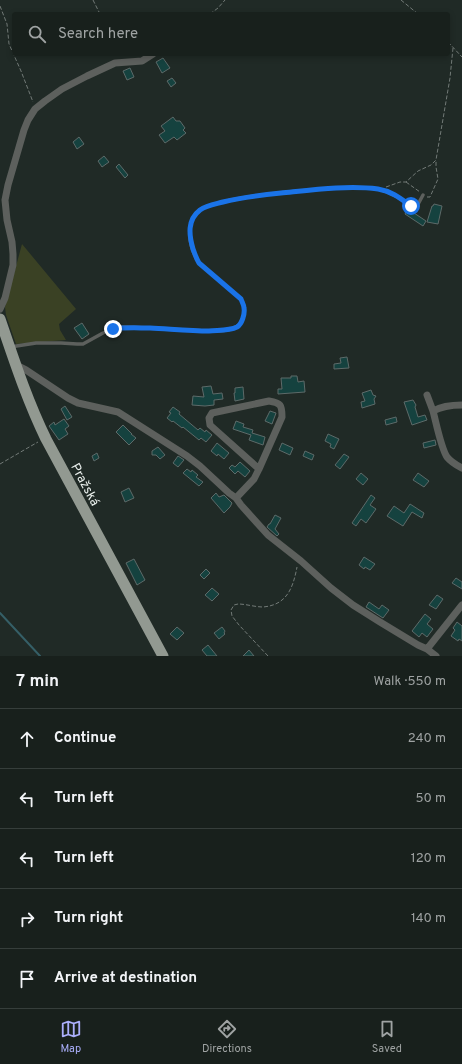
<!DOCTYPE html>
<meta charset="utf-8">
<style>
body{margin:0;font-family:Overpass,sans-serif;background:#252d29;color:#f1f3f6}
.stop{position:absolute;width:12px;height:12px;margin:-9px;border:3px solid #1a73e8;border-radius:50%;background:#fff}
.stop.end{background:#1a73e8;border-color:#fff;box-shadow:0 1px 4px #0008}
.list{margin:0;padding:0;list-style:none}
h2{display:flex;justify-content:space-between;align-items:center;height:52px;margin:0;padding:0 16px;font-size:17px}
h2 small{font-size:13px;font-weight:400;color:#9fa3a3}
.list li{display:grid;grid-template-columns:26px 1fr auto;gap:12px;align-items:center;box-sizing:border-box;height:60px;padding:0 16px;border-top:1px solid #363e3b}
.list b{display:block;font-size:15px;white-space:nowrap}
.list em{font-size:13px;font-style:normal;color:#9fa3a3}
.icon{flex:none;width:22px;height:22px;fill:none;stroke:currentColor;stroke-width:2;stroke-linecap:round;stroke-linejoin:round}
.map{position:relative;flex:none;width:462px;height:656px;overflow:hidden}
.search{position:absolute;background:#18201c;box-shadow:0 2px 6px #0003;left:12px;right:12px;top:12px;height:44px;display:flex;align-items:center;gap:10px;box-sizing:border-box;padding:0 14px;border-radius:4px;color:#9fa3a3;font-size:15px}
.sheet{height:352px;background:#18201c}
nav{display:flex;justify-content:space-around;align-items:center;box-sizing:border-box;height:56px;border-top:1px solid #363e3b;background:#18201c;font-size:11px;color:#9fa3a3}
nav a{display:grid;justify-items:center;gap:2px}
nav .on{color:#abaffb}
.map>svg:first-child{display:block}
</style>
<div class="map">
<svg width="462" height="656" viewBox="0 0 462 656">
<rect width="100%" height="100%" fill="#202a26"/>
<path fill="#3a4124" d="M 22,244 L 76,309 L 59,324 L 60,330 L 66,340 L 16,344 L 6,315 L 5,307 Z"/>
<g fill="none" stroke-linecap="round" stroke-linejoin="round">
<path stroke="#355f67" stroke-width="2" d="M 0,613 L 40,656"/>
</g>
<path fill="#15423f" stroke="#5d6a69" d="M 163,58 L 170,68 L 162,73 L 156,62 Z
M 130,68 L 134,77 L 127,80 L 123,71 Z
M 172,78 L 176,83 L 171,87 L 167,81 Z
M 173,117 L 176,121 L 180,121 L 185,128 L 183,130 L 186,133 L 177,140 L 174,137 L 165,143 L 159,135 L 165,131 L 161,126 Z
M 79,137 L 84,144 L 77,149 L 73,142 Z
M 104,156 L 109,162 L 102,167 L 98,161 Z
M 119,164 L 128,175 L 125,178 L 116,167 Z
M 434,204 L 442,206 L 438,224 L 427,222 L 432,206 L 433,206 Z
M 408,209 L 426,221 L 423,226 L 405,214 Z
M 82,323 L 89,334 L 82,339 L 74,328 Z
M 347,357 L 349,368 L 334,369 L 334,364 L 341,363 L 340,358 Z
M 291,376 L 297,376 L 298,382 L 304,381 L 305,392 L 278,394 L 278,389 L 282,389 L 281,378 L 291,378 Z
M 211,386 L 213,394 L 222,393 L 223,399 L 214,400 L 214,405 L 205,406 L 192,405 L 193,396 L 204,397 L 202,387 Z
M 243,387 L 244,399 L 235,401 L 234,393 L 235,393 L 235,388 Z
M 371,390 L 373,395 L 376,396 L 374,399 L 375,404 L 362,408 L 361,402 L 365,401 L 362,393 Z
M 413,400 L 416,405 L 415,407 L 418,417 L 425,415 L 427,420 L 412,425 L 404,402 Z
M 65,406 L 72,417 L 67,420 L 61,409 Z
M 173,407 L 180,412 L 179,414 L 198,430 L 200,428 L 205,432 L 206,430 L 212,435 L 206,442 L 201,438 L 199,440 L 183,427 L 182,428 L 173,421 L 172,422 L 167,418 L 171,413 L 169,412 Z
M 270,411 L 276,413 L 272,424 L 265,421 Z
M 396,417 L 397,422 L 386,425 L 385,420 Z
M 64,419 L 69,426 L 65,429 L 68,434 L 59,440 L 49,426 L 54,422 L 55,425 Z
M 236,421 L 244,424 L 243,427 L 253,430 L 252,433 L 265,437 L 263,445 L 249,440 L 251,435 L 233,429 Z
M 123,425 L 132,434 L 131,434 L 136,438 L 129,445 L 116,432 Z
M 328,434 L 339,439 L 334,449 L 330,447 L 331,444 L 325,441 Z
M 435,440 L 436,445 L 424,448 L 423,443 Z
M 217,443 L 229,453 L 224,459 L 218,454 L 217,456 L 211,451 Z
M 282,443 L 293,448 L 290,455 L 279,450 Z
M 158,447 L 165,455 L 160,459 L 156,455 L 152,455 L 152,451 Z
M 305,451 L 314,455 L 312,460 L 303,456 Z
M 97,453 L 99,458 L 94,461 L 92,456 Z
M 344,454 L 349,457 L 340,469 L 335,465 Z
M 178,456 L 184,460 L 178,467 L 173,463 Z
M 240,462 L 250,471 L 245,477 L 238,471 L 235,474 L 229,468 L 232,465 L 235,467 Z
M 187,469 L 191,472 L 192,470 L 198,475 L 196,477 L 203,482 L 199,486 L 183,473 Z
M 361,473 L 368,479 L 363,485 L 356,479 Z
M 418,473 L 429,481 L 424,487 L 413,480 Z
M 129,488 L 134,498 L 125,502 L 121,492 Z
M 216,493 L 219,497 L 224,495 L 232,503 L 230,507 L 224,513 L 211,498 Z
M 371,495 L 375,498 L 370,505 L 376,509 L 366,523 L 361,519 L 356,526 L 352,523 Z
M 410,504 L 424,513 L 422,518 L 412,512 L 403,526 L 387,516 L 394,506 L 404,513 Z
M 275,515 L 281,518 L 275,529 L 279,534 L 277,536 L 267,527 L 269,524 L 270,524 Z
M 364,557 L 375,564 L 370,570 L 365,567 L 364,569 L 359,565 Z
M 134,559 L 145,580 L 137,585 L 126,563 Z
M 206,569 L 210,573 L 204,579 L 200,575 Z
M 456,578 L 462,582 L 462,589 L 452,583 Z
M 212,588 L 219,594 L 212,601 L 205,595 Z
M 437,595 L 443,599 L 436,609 L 429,605 Z
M 369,602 L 379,609 L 382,605 L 389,610 L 383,618 L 366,607 Z
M 425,614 L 431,619 L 427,624 L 433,629 L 427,637 L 422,633 L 419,637 L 412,631 Z
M 457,622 L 462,626 L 462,641 L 459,639 L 458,641 L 451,636 L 455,630 L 453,628 Z
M 177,627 L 184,633 L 177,640 L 170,634 Z
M 222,627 L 225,631 L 224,633 L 225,634 L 219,639 L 214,633 Z
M 208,645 L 217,656 L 207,656 L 202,650 Z
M 249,650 L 254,656 L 243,656 Z"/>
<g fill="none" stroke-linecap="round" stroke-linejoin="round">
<path stroke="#727a77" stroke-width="1" stroke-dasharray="4 2" stroke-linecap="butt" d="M 93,0 L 100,14
M 401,0 L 418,14
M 0,6 L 7,24 L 9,44 L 21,71 L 33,102
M 210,14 L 218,8 L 225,0
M 448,42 L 462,57
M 406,182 L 420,192
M 386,187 L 400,182 L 406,182 L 418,171 L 431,165 L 436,160 L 450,78 L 453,48
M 427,197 L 430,197 L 438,179 L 436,167 L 436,161
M 0,464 L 31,446 L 38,442
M 268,656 L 239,625 L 232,616 L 231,610 L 234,605 L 238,604 C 246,604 255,607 263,607 C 287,605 293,588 297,567"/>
<path stroke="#5d605d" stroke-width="3.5" d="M 10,347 L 36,343 L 61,343 L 77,344 L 83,344 L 103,333 L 113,329 L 122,327 C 143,327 163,329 184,330 C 199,330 223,334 236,327 C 242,324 245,314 244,308 C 244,305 242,302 241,299 L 199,263 C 189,248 184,222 200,210 C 207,205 216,204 223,202 C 242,197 261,195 280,193 C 312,190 346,185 378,189 C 393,192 402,201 416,208 L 423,195"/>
<path stroke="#5d605d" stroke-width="7" d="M 0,309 L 5,298 L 13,265 L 13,254 L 12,242 L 7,220 L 5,200 L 8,185 L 24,130 L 28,120 L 35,109 L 45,101 L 62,89 L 87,76 L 115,63 L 142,61 L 153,54
M 16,365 L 26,370 L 68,398 L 78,403 L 118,412 L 187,456 L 200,466 L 229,493 L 236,498 L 241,505 L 268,535 L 301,561 L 331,588 L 353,605 L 380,622 L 418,645 L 427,649 L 436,656
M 427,395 L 433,411
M 462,405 C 451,405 442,406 433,411 C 436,422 441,448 447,457 C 451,462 456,465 462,468
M 236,498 L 254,479 L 259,469 L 282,417 C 282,405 281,403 269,401 L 212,413 L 209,418 L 210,425 L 259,469
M 427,649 L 462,605"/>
<path stroke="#929991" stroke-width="11" d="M 0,319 C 14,360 27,400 46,439 L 163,656"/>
</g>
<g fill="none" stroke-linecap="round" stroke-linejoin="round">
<path stroke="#1a73e8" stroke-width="5" d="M 113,329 C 126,327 138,328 150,328 C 170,329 190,331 209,331 C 218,330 229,331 237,327 C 242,324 245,314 244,308 C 244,305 242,302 241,299 L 199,263 C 196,258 195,254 193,249 C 189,235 187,220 200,210 C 207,205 216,204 223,202 C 243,197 261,195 281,193 C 311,190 348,185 378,189 C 391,191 400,198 411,206"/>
</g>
<g text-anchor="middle" stroke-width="3" stroke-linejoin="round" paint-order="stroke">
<g font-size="13" fill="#eaf0ed" stroke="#202a26">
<text transform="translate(86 484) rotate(62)" y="5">Pražská</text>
</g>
</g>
</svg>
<div class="stop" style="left:411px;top:206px"></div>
<div class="stop end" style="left:113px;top:329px"></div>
<div class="search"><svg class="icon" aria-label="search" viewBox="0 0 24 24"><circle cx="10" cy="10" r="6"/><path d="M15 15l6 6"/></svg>Search here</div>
</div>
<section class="sheet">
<h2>7 min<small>Walk · 550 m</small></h2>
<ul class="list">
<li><svg class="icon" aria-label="ahead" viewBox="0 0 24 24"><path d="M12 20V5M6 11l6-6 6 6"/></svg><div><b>Continue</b></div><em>240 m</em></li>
<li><svg class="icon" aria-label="left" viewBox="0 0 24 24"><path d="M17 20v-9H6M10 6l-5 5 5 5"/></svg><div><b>Turn left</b></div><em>50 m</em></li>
<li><svg class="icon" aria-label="left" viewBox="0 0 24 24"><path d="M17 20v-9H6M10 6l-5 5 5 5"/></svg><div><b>Turn left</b></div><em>120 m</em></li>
<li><svg class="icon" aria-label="right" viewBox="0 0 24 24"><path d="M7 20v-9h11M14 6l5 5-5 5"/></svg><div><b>Turn right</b></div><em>140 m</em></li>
<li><svg class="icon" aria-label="arrive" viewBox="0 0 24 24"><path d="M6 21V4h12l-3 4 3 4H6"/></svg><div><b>Arrive at destination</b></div></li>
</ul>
</section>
<nav>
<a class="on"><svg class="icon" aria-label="map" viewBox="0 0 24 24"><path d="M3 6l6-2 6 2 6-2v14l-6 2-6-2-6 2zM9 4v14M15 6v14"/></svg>Map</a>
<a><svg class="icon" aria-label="directions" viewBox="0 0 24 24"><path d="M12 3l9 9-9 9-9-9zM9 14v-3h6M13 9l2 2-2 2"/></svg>Directions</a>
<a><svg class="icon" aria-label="saved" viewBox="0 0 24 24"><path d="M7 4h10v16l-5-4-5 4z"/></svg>Saved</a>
</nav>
